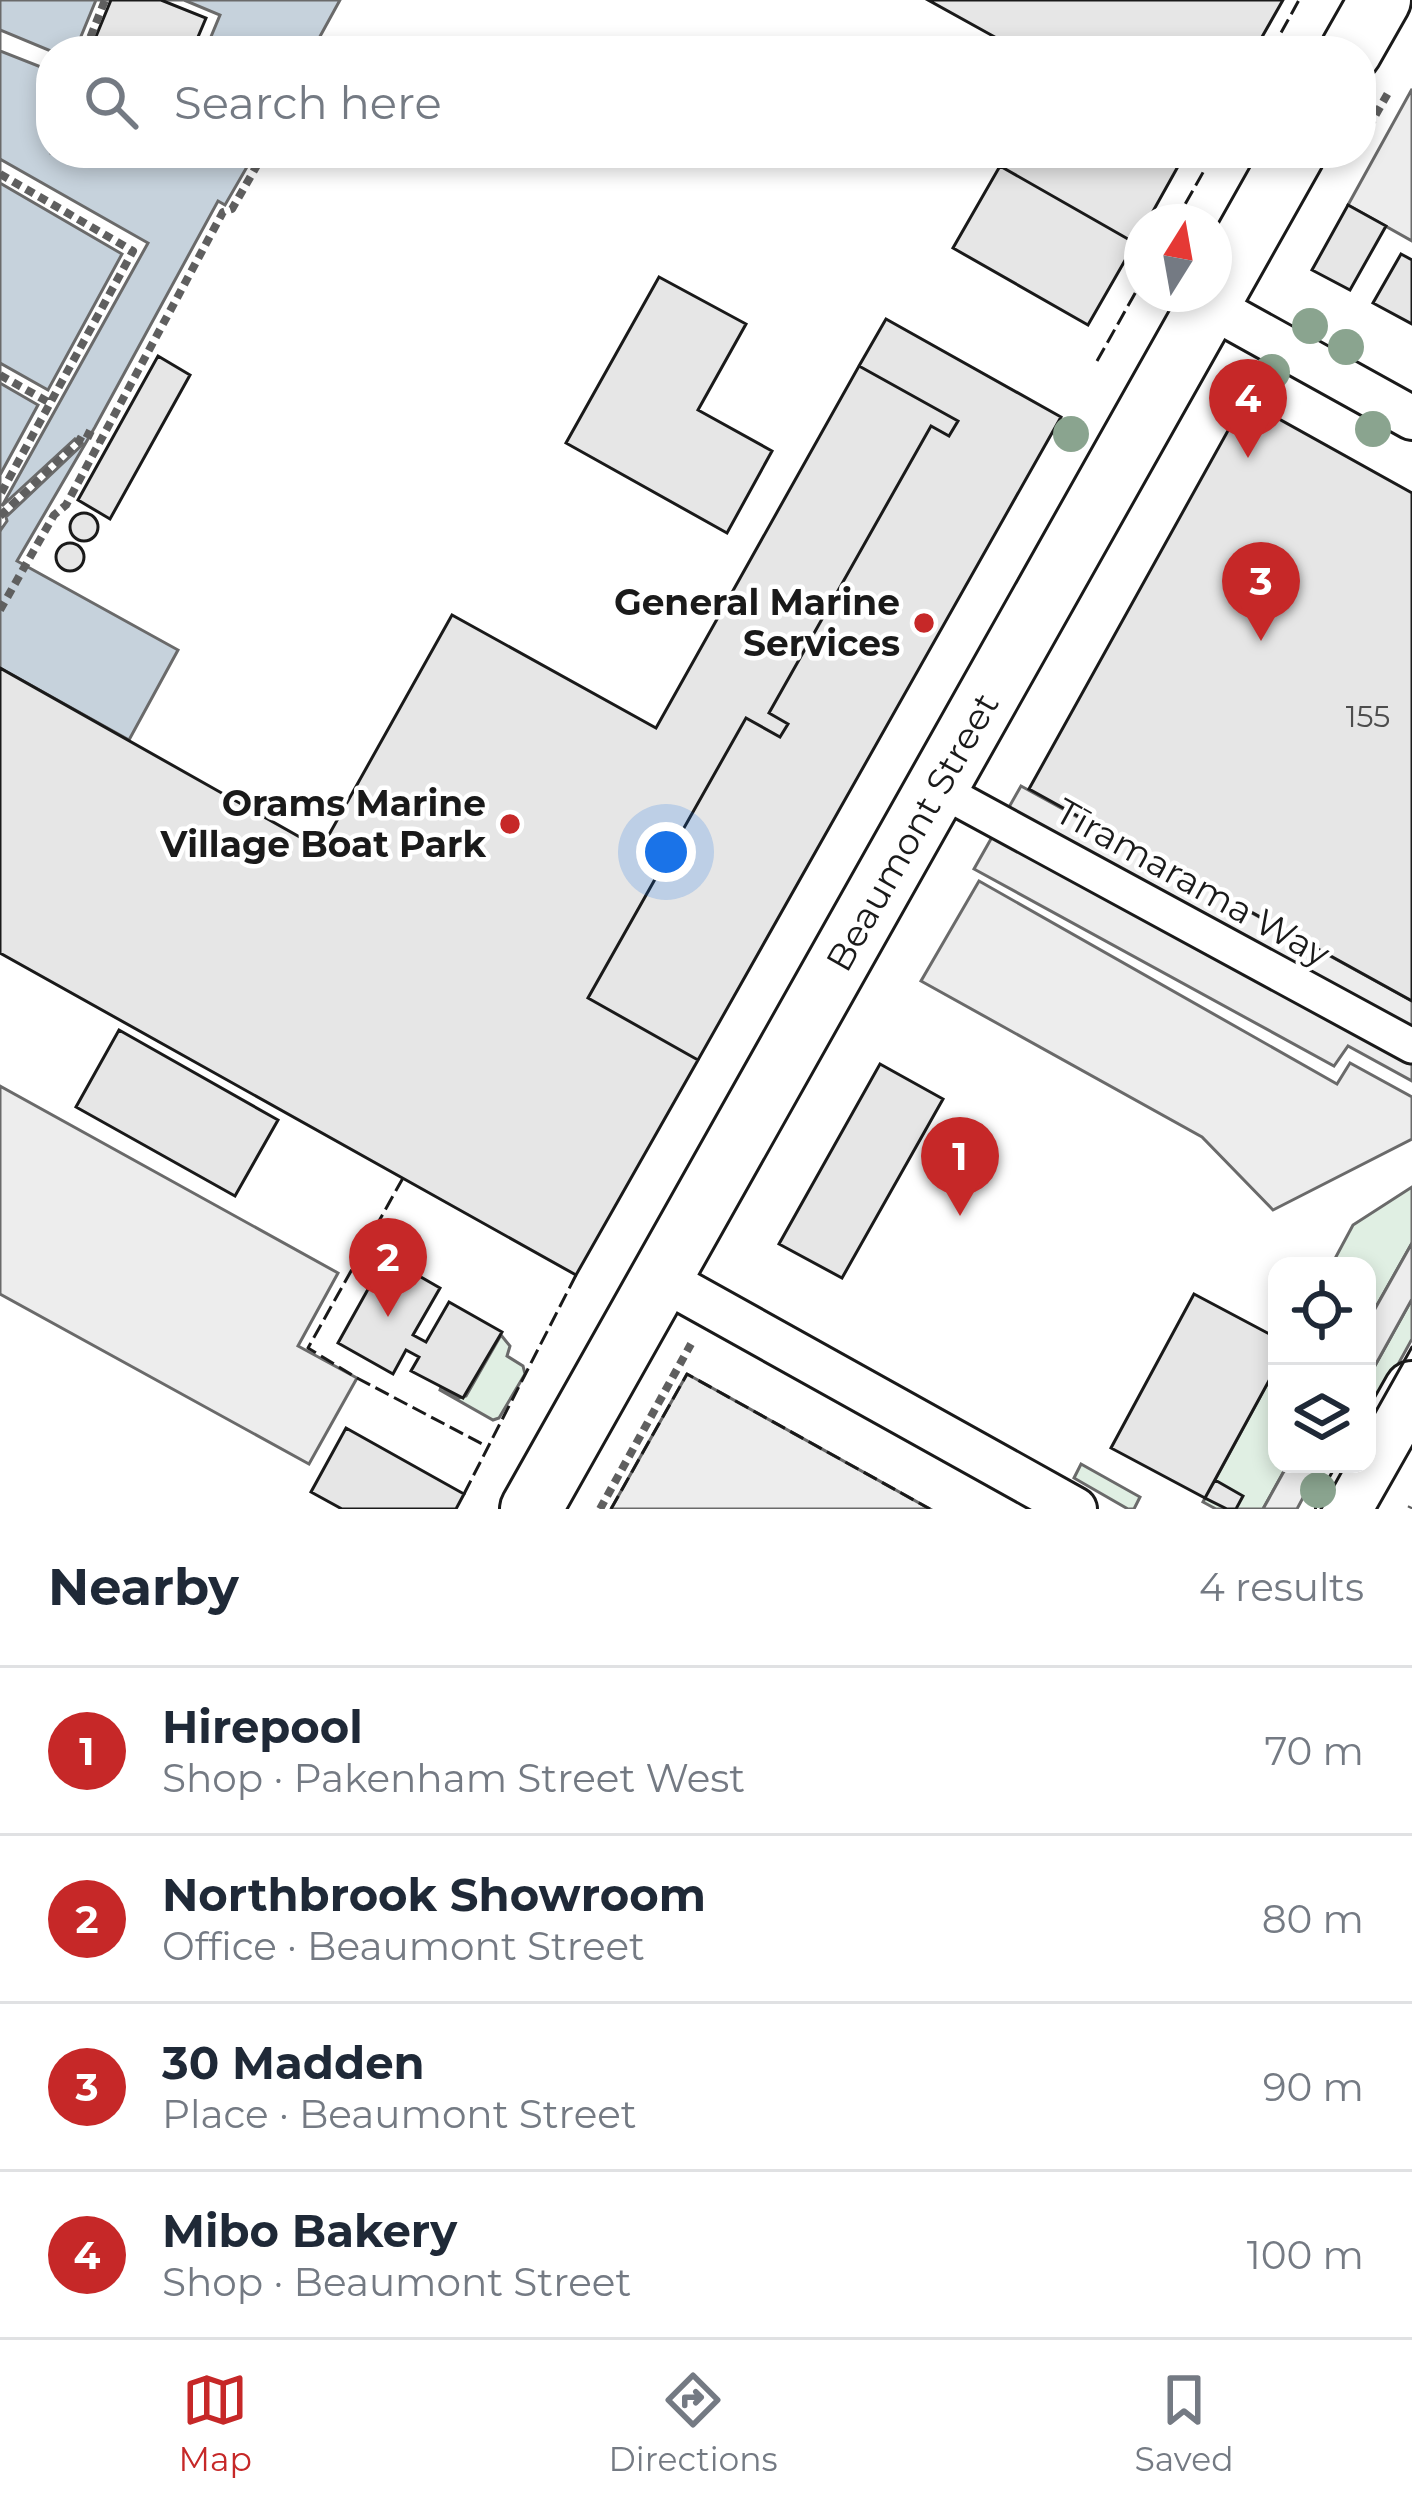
<!DOCTYPE html>
<meta charset="utf-8">
<style>
body{margin:0;font-family:Montserrat,sans-serif;background:#f2f2f3;color:#1f2937}
.controls{position:absolute;right:36px;bottom:36px;display:grid;overflow:hidden;border-radius:24px;box-shadow:0 6px 18px #0003}
.controls button{width:108px;height:108px;display:grid;place-items:center;padding:0;border:0;border-bottom:3px solid #e0e1e3;background:#fff;color:#1f2937;font:60px sans-serif}
.compass{position:absolute;left:1124px;top:204px;width:108px;height:108px;border-radius:50%;background:#fff;box-shadow:0 6px 18px #0003;rotate:11deg}
.you{position:absolute;left:666px;top:852px;width:42px;height:42px;margin:-30px;border:9px solid #fff;border-radius:50%;background:#1a73e8;box-shadow:0 0 0 18px #1a73e833}
.badge{display:grid;place-items:center;width:78px;height:78px;border-radius:50%;background:#c62828;color:#fff;font-size:39px;font-weight:700}
.pin{position:absolute;translate:-50% -99px;filter:drop-shadow(0 3px 6px #0008)}
.pin::after{content:'';position:absolute;top:63px;width:42px;height:36px;background:inherit;clip-path:polygon(0 0,100% 0,50% 100%)}
.list{margin:0;padding:0;list-style:none}
h2{display:flex;justify-content:space-between;align-items:center;height:156px;margin:0;padding:0 48px;font-size:51px}
h2 small{font-size:39px;font-weight:400;color:#747a83}
.list li{display:grid;grid-template-columns:78px 1fr auto;gap:36px;align-items:center;box-sizing:border-box;height:168px;padding:0 48px;border-top:3px solid #e0e1e3}
.list b{display:block;font-size:45px;white-space:nowrap}
.list p{margin:0;font-size:39px;white-space:nowrap;color:#747a83}
.list em{font-size:39px;font-style:normal;color:#747a83}
.icon{flex:none;width:66px;height:66px;fill:none;stroke:currentColor;stroke-width:2;stroke-linecap:round;stroke-linejoin:round}
.map{position:relative;flex:none;width:1412px;height:1509px;overflow:hidden}
.search{position:absolute;background:#fff;box-shadow:0 6px 18px #0003;left:36px;right:36px;top:36px;height:132px;display:flex;align-items:center;gap:30px;box-sizing:border-box;padding:0 42px;border-radius:48px;color:#747a83;font-size:45px}
.sheet{height:828px;background:#fff}
nav{display:flex;justify-content:space-around;align-items:center;box-sizing:border-box;height:168px;border-top:3px solid #e0e1e3;background:#fff;font-size:33px;color:#747a83}
nav a{display:grid;justify-items:center;gap:6px}
nav .on{color:#c62828}
.map>svg:first-child{display:block}
</style>
<div class="map">
<svg width="1412" height="1509" viewBox="0 0 1412 1509">
<rect width="100%" height="100%" fill="#fff"/>
<path fill="#e0efe3" stroke="#6a6a6a" stroke-width="3" d="M 1412,1187 L 1412,1243 L 1367,1323 L 1367,1266 L 1331,1266 L 1353,1225 Z
M 1412,1299 L 1412,1339 L 1379,1399 L 1367,1392 L 1367,1380 Z
M 501,1335 L 510,1346 L 507,1356 L 523,1366 L 525,1374 L 499,1418 L 493,1420 L 440,1390 L 441,1387 L 459,1398 L 466,1396 Z
M 1277,1366 L 1277,1464 L 1288,1464 L 1263,1509 L 1216,1509 L 1203,1502 Z
M 1081,1464 L 1140,1497 L 1134,1509 L 1128,1509 L 1074,1478 Z"/>
<path fill="#ededed" stroke="#6a6a6a" stroke-width="3" d="M 1412,89 L 1412,241 L 1348,205 Z
M 1021,786 L 1412,1001 L 1412,1081 L 1348,1046 L 1334,1066 L 974,869 Z
M 979,881 L 1337,1084 L 1350,1063 L 1412,1097 L 1412,1139 L 1273,1210 L 1202,1137 L 921,981 Z
M 0,1086 L 338,1273 L 298,1346 L 357,1378 L 309,1464 L 0,1294 Z
M 1412,1243 L 1412,1299 L 1367,1380 L 1367,1323 Z
M 687,1374 L 930,1509 L 611,1509 Z
M 1288,1464 L 1321,1464 L 1297,1509 L 1263,1509 Z"/>
<path fill="#c6d2dc" stroke="#6a6a6a" stroke-width="3" d="M 0,0 L 340,0 L 312,51 L 51,51 L 51,153 L 255,153 L 225,205 L 218,201 L 95,427 L 17,561 L 178,650 L 129,740 L 0,668 Z"/>
<path fill="#fff" stroke="#6a6a6a" stroke-width="3" d="M 96,0 L 184,0 L 220,15 L 205,51 L 75,51 Z
M 0,30 L 51,51 L 51,71 L 0,51 Z
M 0,159 L 148,243 L 2,506 L 75,439 L 83,444 L 6,517 L 7,521 L 0,531 L 0,475 L 38,405 L 0,383 L 0,363 L 48,390 L 122,254 L 0,183 Z"/>
<path fill="#e6e6e6" stroke="#1a1a1a" stroke-width="3" d="M 111,0 L 161,0 L 206,18 L 192,51 L 90,51 Z
M 928,0 L 1283,0 L 1254,51 L 1020,51 Z
M 1008,153 L 1167,153 L 1181,161 L 1147,222 L 1142,222 L 1142,231 L 1135,243 L 1000,166 Z
M 1000,166 L 1135,243 L 1088,325 L 953,248 Z
M 1348,205 L 1386,226 L 1350,290 L 1312,270 Z
M 1401,254 L 1412,260 L 1412,324 L 1373,303 Z
M 659,277 L 746,324 L 698,410 L 772,451 L 727,533 L 566,443 Z
M 886,319 L 1061,417 L 698,1060 L 588,998 L 746,718 L 780,737 L 788,724 L 769,713 L 931,426 L 949,436 L 958,421 L 859,366 Z
M 158,356 L 190,375 L 110,519 L 78,500 Z
M 859,366 L 958,421 L 949,436 L 931,426 L 769,713 L 788,724 L 780,737 L 746,718 L 588,998 L 698,1060 L 576,1275 L 0,953 L 0,668 L 321,849 L 452,615 L 656,728 Z
M 1245,400 L 1412,493 L 1412,1001 L 1029,789 Z
M70 527a14 14 0 1 1 28 0a14 14 0 1 1-28 0Z
M56 557a14 14 0 1 1 28 0a14 14 0 1 1-28 0Z
M 119,1030 L 278,1120 L 235,1196 L 76,1107 Z
M 880,1064 L 943,1099 L 842,1278 L 779,1244 Z
M 386,1257 L 440,1288 L 413,1335 L 426,1342 L 449,1302 L 502,1332 L 463,1398 L 411,1371 L 419,1357 L 406,1350 L 393,1374 L 338,1343 Z
M 1194,1294 L 1277,1338 L 1277,1366 L 1205,1498 L 1111,1448 Z
M 346,1428 L 464,1494 L 456,1509 L 342,1509 L 311,1492 Z
M 1215,1480 L 1243,1496 L 1236,1509 L 1227,1509 L 1205,1498 Z"/>
<g fill="none" stroke-linecap="round" stroke-linejoin="round">
<defs>
<path id="pedestrian" d="M 937,788 L 1412,1046"/>
<path id="minor" d="M 1208,305 L 1412,418
M 662,1279 L 1075,1509"/>
<path id="tertiary" d="M 1344,1509 L 1412,1389"/>
<g id="secondary">
<path d="M 1351,51 L 1380,0"/>
<path id="s1" d="M 531,1509 L 1294,153"/>
</g>
</defs>
<use href="#pedestrian" stroke="#1a1a1a" stroke-width="39"/>
<use href="#minor" stroke="#1a1a1a" stroke-width="48"/>
<use href="#tertiary" stroke="#1a1a1a" stroke-width="60"/>
<use href="#secondary" stroke="#1a1a1a" stroke-width="66"/>
<path stroke="#5f5f5f" stroke-width="8" stroke-dasharray="9 6" stroke-linecap="butt" d="M 85,51 L 105,0
M 1361,141 L 1388,93
M 0,174 L 133,251 L 0,495
M 0,375 L 50,403
M 0,516 L 79,441 L 84,432 L 100,440
M 0,610 L 54,515 L 66,505 L 223,212 L 232,209 L 264,153
M 600,1509 L 691,1344
M 1411,1509 L 1412,1507"/>
<use href="#pedestrian" stroke="#fff" stroke-width="33"/>
<use href="#minor" stroke="#fff" stroke-width="42"/>
<use href="#tertiary" stroke="#fff" stroke-width="54"/>
<use href="#secondary" stroke="#fff" stroke-width="60"/>
<path stroke="#1a1a1a" stroke-width="3" d="M 1367,1427 L 1412,1347
M 1321,1509 L 1346,1464"/>
<path stroke="#1a1a1a" stroke-width="3" stroke-dasharray="15 6" stroke-linecap="butt" d="M 1271,51 L 1299,0
M 1175,222 L 1214,153
M 1097,361 L 1142,281
M 403,1178 L 308,1348 L 357,1378 L 488,1447
M 464,1494 L 576,1275
M 611,1509 L 687,1374 L 930,1509"/>
</g>
<g fill="#8aa48f">
<circle cx="1310" cy="326" r="18"/>
<circle cx="1346" cy="347" r="18"/>
<circle cx="1272" cy="372" r="18"/>
<circle cx="1373" cy="429" r="18"/>
<circle cx="1071" cy="434" r="18"/>
<circle cx="1318" cy="1490" r="18"/>
</g>
<g fill="#c62828" stroke="#fff" stroke-width="4.5">
<circle cx="924" cy="623" r="12"/>
<circle cx="510" cy="824" r="12"/>
</g>
<g text-anchor="middle" stroke-width="9" stroke-linejoin="round" paint-order="stroke">
<g font-size="30" fill="#4d4d4d">
<text x="1368" y="727">155</text>
</g>
<g font-size="36" font-weight="bold" fill="#1a1a1a" stroke="#fff" text-anchor="end">
<text x="900" y="615">General Marine<tspan x="900" dy="41">Services</tspan></text>
<text x="486" y="816">Orams Marine<tspan x="486" dy="41">Village Boat Park</tspan></text>
</g>
<g font-size="36" fill="#1a1a1a" stroke="#fff">
<text dy="13" stroke="none"><textPath href="#s1" startOffset="777">Beaumont Street</textPath></text>
<text transform="translate(1193 882) rotate(29)" y="13">Tīramarama Way</text>
</g>
</g>
</svg>
<div class="controls">
<button><svg class="icon" aria-label="locate" viewBox="0 0 24 24"><circle cx="12" cy="12" r="6"/><path d="M12 2v4M12 18v4M2 12h4M18 12h4"/></svg></button>
<button><svg class="icon" aria-label="layers" viewBox="0 0 24 24"><path d="M12 4l9 5-9 5-9-5zM3 14l9 5 9-5"/></svg></button>
</div>
<svg class="compass" viewBox="-18 -18 36 36"><path d="M0-13l5 13h-10z" fill="#e53935"/><path d="M0 13l5-13h-10z" fill="#747a83"/></svg>
<div class="you"></div>
<div class="pin badge" style="left:960px;top:1216px">1</div>
<div class="pin badge" style="left:388px;top:1317px">2</div>
<div class="pin badge" style="left:1261px;top:641px">3</div>
<div class="pin badge" style="left:1248px;top:458px">4</div>
<div class="search"><svg class="icon" aria-label="search" viewBox="0 0 24 24"><circle cx="10" cy="10" r="6"/><path d="M15 15l6 6"/></svg>Search here</div>
</div>
<section class="sheet">
<h2>Nearby<small>4 results</small></h2>
<ul class="list">
<li><span class="badge">1</span><div><b>Hirepool</b><p>Shop · Pakenham Street West</p></div><em>70 m</em></li>
<li><span class="badge">2</span><div><b>Northbrook Showroom</b><p>Office · Beaumont Street</p></div><em>80 m</em></li>
<li><span class="badge">3</span><div><b>30 Madden</b><p>Place · Beaumont Street</p></div><em>90 m</em></li>
<li><span class="badge">4</span><div><b>Mibo Bakery</b><p>Shop · Beaumont Street</p></div><em>100 m</em></li>
</ul>
</section>
<nav>
<a class="on"><svg class="icon" aria-label="map" viewBox="0 0 24 24"><path d="M3 6l6-2 6 2 6-2v14l-6 2-6-2-6 2zM9 4v14M15 6v14"/></svg>Map</a>
<a><svg class="icon" aria-label="directions" viewBox="0 0 24 24"><path d="M12 3l9 9-9 9-9-9zM9 14v-3h6M13 9l2 2-2 2"/></svg>Directions</a>
<a><svg class="icon" aria-label="saved" viewBox="0 0 24 24"><path d="M7 4h10v16l-5-4-5 4z"/></svg>Saved</a>
</nav>
